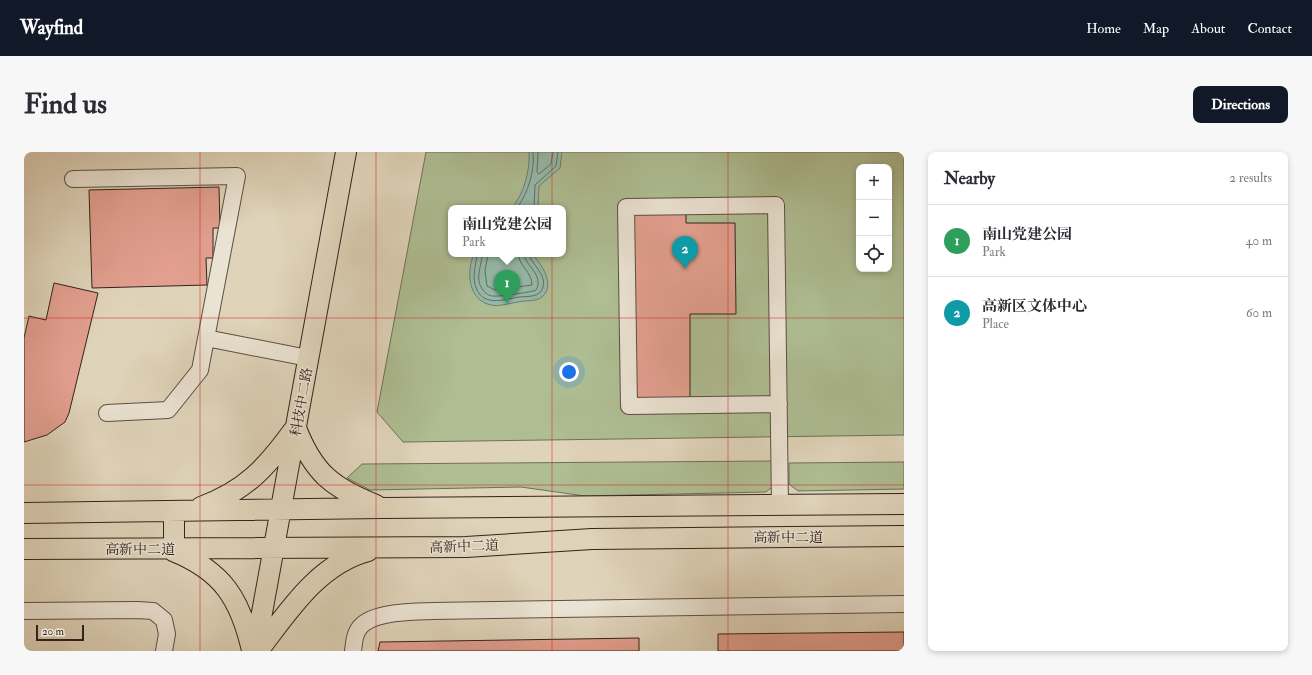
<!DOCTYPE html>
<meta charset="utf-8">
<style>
body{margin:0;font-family:"IM FELL Double Pica","Noto Serif SC",serif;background:#f7f7f7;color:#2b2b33}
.controls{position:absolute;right:12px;top:12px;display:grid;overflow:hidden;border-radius:8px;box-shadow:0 2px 6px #0003}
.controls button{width:36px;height:36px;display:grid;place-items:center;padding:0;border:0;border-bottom:1px solid #e1e1e2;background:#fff;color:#2b2b33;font:20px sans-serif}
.scale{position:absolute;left:12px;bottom:10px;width:48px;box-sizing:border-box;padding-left:4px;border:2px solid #31231d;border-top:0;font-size:11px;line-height:14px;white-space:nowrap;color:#31231d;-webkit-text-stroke:3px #eae2d2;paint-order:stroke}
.you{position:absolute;left:545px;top:220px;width:14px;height:14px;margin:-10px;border:3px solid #fff;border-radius:50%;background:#1a73e8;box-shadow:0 0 0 6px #1a73e833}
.badge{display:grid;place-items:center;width:26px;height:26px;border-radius:50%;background:#111827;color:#fff;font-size:13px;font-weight:700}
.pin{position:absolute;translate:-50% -33px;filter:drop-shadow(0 1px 2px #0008)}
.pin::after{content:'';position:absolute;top:21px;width:14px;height:12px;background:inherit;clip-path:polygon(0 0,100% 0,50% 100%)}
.popup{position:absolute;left:424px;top:53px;width:118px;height:52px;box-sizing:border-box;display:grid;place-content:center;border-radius:8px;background:#fff;filter:drop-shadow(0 1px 3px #0005);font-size:13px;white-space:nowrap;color:#7c7c81}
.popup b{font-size:15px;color:#2b2b33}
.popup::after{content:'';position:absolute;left:50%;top:100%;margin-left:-8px;border:8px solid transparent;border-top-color:#fff}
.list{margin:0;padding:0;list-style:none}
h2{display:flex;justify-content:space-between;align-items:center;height:52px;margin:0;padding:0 16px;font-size:17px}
h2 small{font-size:13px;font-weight:400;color:#7c7c81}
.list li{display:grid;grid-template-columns:26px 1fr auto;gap:12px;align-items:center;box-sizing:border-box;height:72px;padding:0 16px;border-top:1px solid #e1e1e2}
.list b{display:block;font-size:15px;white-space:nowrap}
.list p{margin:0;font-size:13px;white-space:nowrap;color:#7c7c81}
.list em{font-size:13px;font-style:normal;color:#7c7c81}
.icon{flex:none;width:22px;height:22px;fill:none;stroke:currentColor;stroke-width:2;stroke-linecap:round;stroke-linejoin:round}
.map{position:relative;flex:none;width:880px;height:499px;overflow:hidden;border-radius:8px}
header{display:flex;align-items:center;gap:24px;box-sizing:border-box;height:56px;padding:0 20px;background:#111827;color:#fff}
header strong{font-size:19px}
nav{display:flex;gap:22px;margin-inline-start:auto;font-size:14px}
.intro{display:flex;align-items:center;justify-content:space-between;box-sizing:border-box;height:96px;padding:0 24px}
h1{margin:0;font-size:28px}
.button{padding:10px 18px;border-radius:8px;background:#111827;color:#fff;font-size:14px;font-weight:700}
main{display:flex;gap:24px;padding:0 24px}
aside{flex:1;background:#fff;border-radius:8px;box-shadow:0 2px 6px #0003}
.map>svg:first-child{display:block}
</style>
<header>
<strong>Wayfind</strong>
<nav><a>Home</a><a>Map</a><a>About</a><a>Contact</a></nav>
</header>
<div class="intro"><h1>Find us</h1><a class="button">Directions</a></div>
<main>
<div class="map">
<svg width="880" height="499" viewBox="0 0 880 499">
<rect width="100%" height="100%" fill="#dfd3b9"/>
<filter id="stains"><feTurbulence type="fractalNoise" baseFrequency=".005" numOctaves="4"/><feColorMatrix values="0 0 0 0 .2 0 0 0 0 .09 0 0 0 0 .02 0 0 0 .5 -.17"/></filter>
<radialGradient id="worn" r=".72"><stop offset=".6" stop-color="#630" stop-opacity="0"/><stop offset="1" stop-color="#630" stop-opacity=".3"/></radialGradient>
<path fill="#aebd92" stroke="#707058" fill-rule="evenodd" d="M 402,0 L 880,0 L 880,283 L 379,290 L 353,260 ZM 835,15 L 865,15 L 865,117 L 835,117 ZM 427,56 L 539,56 L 539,102 L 427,102 Z
M 751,309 L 752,332 L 742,340 L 561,344 L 497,335 L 346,338 L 323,326 L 338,312 Z
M 880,310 L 880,337 L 774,339 L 765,332 L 765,311 Z"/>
<path fill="#95b9a9" stroke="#6d7d71" d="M 505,0 L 538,0 L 536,16 L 515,34 L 514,56 L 488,56 C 500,41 506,20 505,0 Z
M 450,102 L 508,102 C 517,111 532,133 518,145 C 511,150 502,148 494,150 C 486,151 475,155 467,153 C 444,148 442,120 450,102 Z"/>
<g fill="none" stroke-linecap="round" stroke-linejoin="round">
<path stroke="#636e63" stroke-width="1" d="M 514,0 L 513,20 L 515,22 L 527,12 L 529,0
M 493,56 C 504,41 511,19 509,0
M 510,56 L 511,33 L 532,14 L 534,0
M 453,102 C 452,115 447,125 453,138 C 461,155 482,147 495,145 C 504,144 516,146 519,135 C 523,122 506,111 505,102
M 458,102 C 458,114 450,127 459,138 C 461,141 465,144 469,144 C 474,145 509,140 512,138 C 513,136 514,134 514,132 C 515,119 501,113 500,102
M 464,102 L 461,119 L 463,134 L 471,138 L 508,133 C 508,120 495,114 494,102"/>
</g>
<path fill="#e29f8f" stroke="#31231d" d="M 195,35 L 196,76 L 189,76 L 189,106 L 182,106 L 183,133 L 68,136 L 65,38 Z
M 609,60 L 662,60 L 662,71 L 711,71 L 712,162 L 666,162 L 666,246 L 610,246 Z
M 30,131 L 74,141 L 45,261 L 41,270 L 23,283 L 0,290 L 0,186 L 5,164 L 22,168 Z
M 880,480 L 880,499 L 694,499 L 694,482 Z
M 615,486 L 615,499 L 354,499 L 356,490 Z"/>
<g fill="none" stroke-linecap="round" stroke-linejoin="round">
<defs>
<path id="minor" d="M 49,27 L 213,24 L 176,218 L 144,258 L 83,261
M 182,186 L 284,206
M 755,252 L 605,254 L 602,55 L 752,53 L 756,354
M 0,459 L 114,458 L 129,459 L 140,468 L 143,482 L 140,499
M 329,499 C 330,492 330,484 334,478 C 345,459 389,460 408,459 L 880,452"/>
<path id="major" d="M 272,276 C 289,320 308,336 352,353
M 177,355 C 221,339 242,316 269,279
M 150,359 L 150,397
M 0,361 L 358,356 L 880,352
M 0,397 L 442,395 L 568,387 L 880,384
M 149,399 C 199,419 216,447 228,498
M 231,499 L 322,0
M 234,499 C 264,460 294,412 344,399"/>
</defs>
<use href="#minor" stroke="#5c4f44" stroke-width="18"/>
<use href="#major" stroke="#31231d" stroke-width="22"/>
<use href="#minor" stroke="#eae2d2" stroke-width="16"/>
<use href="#major" stroke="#dfd3b9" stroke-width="20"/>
</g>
<path fill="none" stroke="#d62828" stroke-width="1" stroke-opacity="0.55" d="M 176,0 L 176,499M 352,0 L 352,499M 528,0 L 528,499M 704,0 L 704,499M 0,166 L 880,166M 0,333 L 880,333"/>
<g text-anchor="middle" stroke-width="3" stroke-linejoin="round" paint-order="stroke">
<g font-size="14" fill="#31231d" stroke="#eae2d2">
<text transform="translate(277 250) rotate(-80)" y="5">科技中二路</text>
<text x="764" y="390">高新中二道</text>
<text transform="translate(440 394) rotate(-2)" y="5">高新中二道</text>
<text x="116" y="402">高新中二道</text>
</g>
</g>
<rect width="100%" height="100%" filter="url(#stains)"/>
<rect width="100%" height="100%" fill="url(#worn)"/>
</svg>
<div class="controls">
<button>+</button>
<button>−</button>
<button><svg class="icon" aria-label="locate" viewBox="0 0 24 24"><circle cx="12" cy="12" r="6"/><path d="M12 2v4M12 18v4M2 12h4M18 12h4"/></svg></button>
</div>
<div class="scale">20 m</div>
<div class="you"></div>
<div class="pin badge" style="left:483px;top:151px;background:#2e9e5b">1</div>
<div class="popup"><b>南山党建公园</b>Park</div>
<div class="pin badge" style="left:661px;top:117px;background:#0f9aa8">2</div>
</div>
<aside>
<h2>Nearby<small>2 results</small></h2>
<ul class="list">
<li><span class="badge" style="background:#2e9e5b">1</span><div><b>南山党建公园</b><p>Park</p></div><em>40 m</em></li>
<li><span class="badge" style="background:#0f9aa8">2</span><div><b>高新区文体中心</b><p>Place</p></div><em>60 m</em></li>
</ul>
</aside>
</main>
